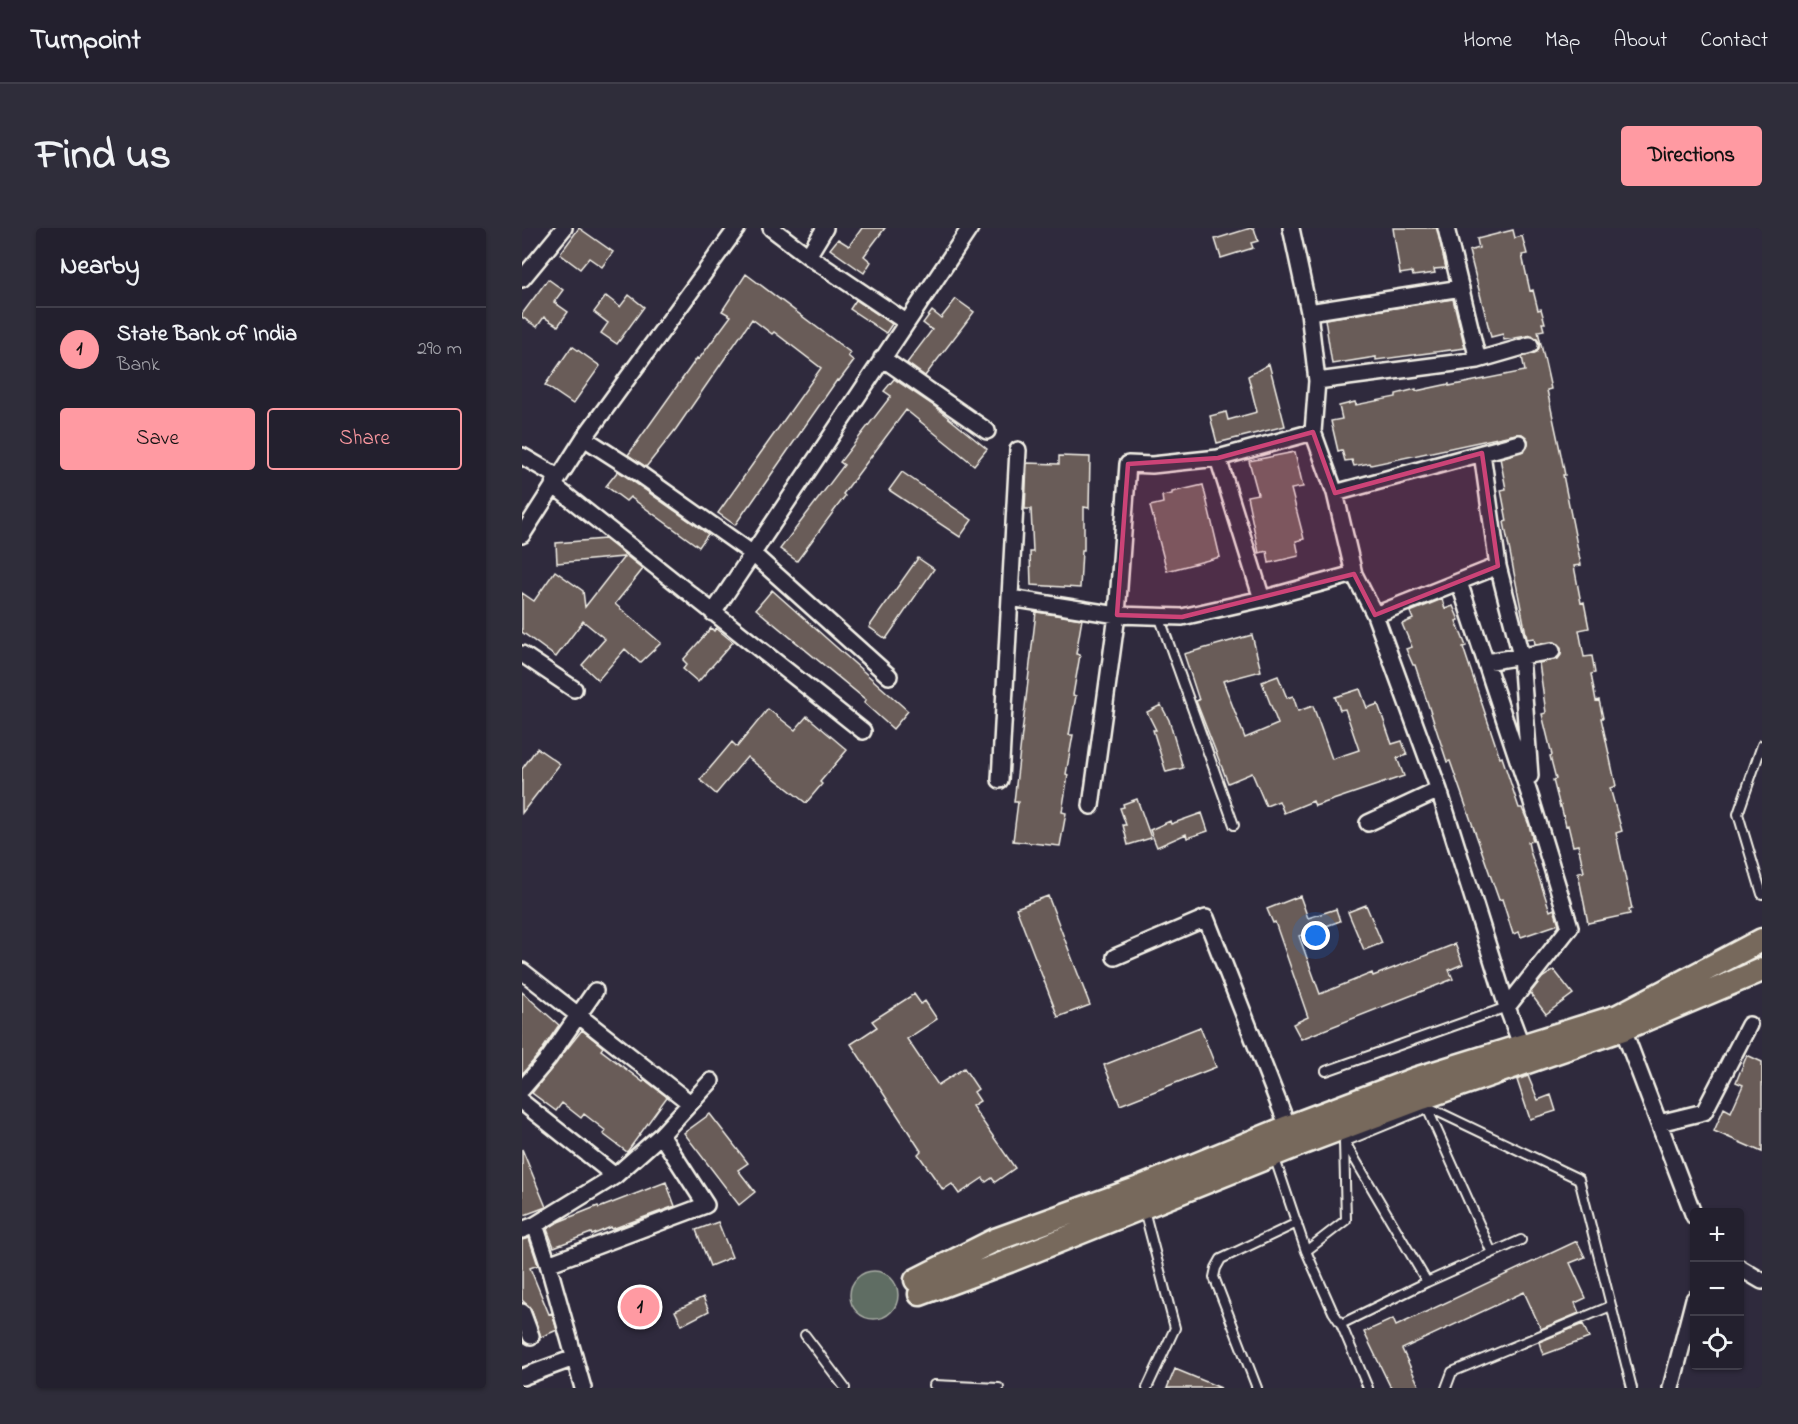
<!DOCTYPE html>
<meta charset="utf-8">
<style>
body{margin:0;font-family:"Indie Flower",sans-serif;background:#2f2d3a;color:#f1f3f6}
.controls{position:absolute;right:18px;bottom:18px;display:grid;overflow:hidden;border-radius:6px;box-shadow:0 2px 4px #0004}
.controls button{width:54px;height:54px;display:grid;place-items:center;padding:0;border:0;border-bottom:2px solid #403e4a;background:#23202e;color:#f1f3f6;font:30px sans-serif}
.you{position:absolute;left:794px;top:708px;width:21px;height:21px;margin:-15px;border:4px solid #fff;border-radius:50%;background:#1a73e8;box-shadow:0 0 0 9px #1a73e833}
.badge{display:grid;place-items:center;width:39px;height:39px;border-radius:50%;background:#ff9aa2;color:#111;font-size:20px;font-weight:700}
.pin{position:absolute;translate:-50% -50%;border:3px solid #fff;box-shadow:0 2px 6px #0006}
.list{margin:0;padding:0;list-style:none}
h2{display:flex;justify-content:space-between;align-items:center;height:78px;margin:0;padding:0 24px;font-size:26px}
h2 small{font-size:20px;font-weight:400;color:#a3a3aa}
.list li{display:grid;grid-template-columns:39px 1fr auto;gap:18px;align-items:center;box-sizing:border-box;height:84px;padding:0 24px;border-top:2px solid #403e4a}
.list b{display:block;font-size:22px;white-space:nowrap}
.list p{margin:0;font-size:20px;white-space:nowrap;color:#a3a3aa}
.list em{font-size:20px;font-style:normal;color:#a3a3aa}
.actions{display:flex;gap:12px;padding:18px 24px}
.actions a{flex:1;padding:14px 0;border:2px solid #ff9aa2;border-radius:6px;text-align:center;font-size:21px;color:#ff9aa2}
.actions .main{background:#ff9aa2;color:#111}
.icon{flex:none;width:33px;height:33px;fill:none;stroke:currentColor;stroke-width:2;stroke-linecap:round;stroke-linejoin:round}
.map{position:relative;flex:none;width:1240px;height:1160px;overflow:hidden;border-radius:6px}
header{display:flex;align-items:center;gap:36px;box-sizing:border-box;height:84px;padding:0 30px;background:#23202e;border-bottom:2px solid #403e4a}
header strong{font-size:28px}
nav{display:flex;gap:33px;margin-inline-start:auto;font-size:21px}
.intro{display:flex;align-items:center;justify-content:space-between;box-sizing:border-box;height:144px;padding:0 36px}
h1{margin:0;font-size:42px}
.button{padding:15px 27px;border-radius:6px;background:#ff9aa2;color:#111;font-size:21px;font-weight:700}
main{display:flex;gap:36px;padding:0 36px}
aside{flex:1;background:#23202e;border-radius:6px;box-shadow:0 2px 4px #0004}
.map>svg:first-child{display:block}
</style>
<header>
<strong>Turnpoint</strong>
<nav><a>Home</a><a>Map</a><a>About</a><a>Contact</a></nav>
</header>
<div class="intro"><h1>Find us</h1><a class="button">Directions</a></div>
<main>
<aside>
<h2>Nearby<small></small></h2>
<ul class="list">
<li><span class="badge">1</span><div><b>State Bank of India</b><p>Bank</p></div><em>290 m</em></li>
</ul>
<div class="actions"><a class="main">Save</a><a>Share</a></div>
</aside>
<div class="map">
<svg width="1240" height="1160" viewBox="0 0 1240 1160">
<rect width="100%" height="100%" fill="#2f2a3d"/>
<filter id="ink" filterUnits="userSpaceOnUse"><feTurbulence type="fractalNoise" baseFrequency=".0167" numOctaves="2"/><feDisplacementMap in="SourceGraphic" scale="12" xChannelSelector="R" yChannelSelector="G"/><feConvolveMatrix kernelMatrix="1 2 1 2 8 2 1 2 1" color-interpolation-filters="sRGB"/></filter>
<g filter="url(#ink)">
<path fill="#5f6d63" stroke="#aaafa6" stroke-width="1.5" d="M328 1067a24 24 0 1 1 48 0a24 24 0 1 1-48 0Z"/>
<path fill="#695b58" stroke="#f4f1e8" stroke-width="1.5" d="M 57,0 L 91,24 L 80,39 L 67,30 L 58,41 L 38,26 Z
M 340,0 L 363,0 L 342,28 L 349,34 L 342,45 L 308,21 L 316,11 L 327,18 Z
M 729,0 L 732,0 L 736,13 L 729,15 L 731,20 L 699,30 L 693,11 Z
M 871,0 L 915,0 L 924,40 L 912,41 L 913,45 L 891,48 L 890,44 L 878,46 Z
M 991,2 L 993,10 L 1000,8 L 1005,26 L 1000,27 L 1008,63 L 1011,62 L 1016,82 L 1019,81 L 1023,95 L 1020,95 L 1022,102 L 1016,103 L 1029,161 L 1025,162 L 1038,222 L 1043,247 L 1041,247 L 1059,337 L 1052,338 L 1059,375 L 1062,374 L 1067,400 L 1057,402 L 1062,429 L 1070,428 L 1073,445 L 1069,446 L 1074,473 L 1077,472 L 1081,490 L 1079,490 L 1094,558 L 1088,560 L 1100,603 L 1094,605 L 1110,681 L 1107,682 L 1108,686 L 1066,695 L 1056,645 L 1062,644 L 1056,617 L 1051,618 L 1046,597 L 1044,598 L 1039,578 L 1038,579 L 1031,552 L 1034,551 L 1028,528 L 1030,527 L 1020,486 L 1024,485 L 1017,435 L 1036,431 L 1039,427 L 1039,421 L 1033,414 L 1013,416 L 1012,410 L 1005,411 L 982,294 L 985,293 L 979,262 L 984,261 L 978,230 L 1003,222 L 1006,217 L 1006,212 L 1000,206 L 994,206 L 849,237 L 848,235 L 832,238 L 830,232 L 823,233 L 820,222 L 816,223 L 809,193 L 820,191 L 817,178 L 833,174 L 834,177 L 874,169 L 874,166 L 894,161 L 894,163 L 927,156 L 927,158 L 1003,143 L 1000,129 L 1015,124 L 1017,120 L 1017,114 L 1010,107 L 982,112 L 981,106 L 969,109 L 947,23 L 957,20 L 955,11 Z
M 224,46 L 329,125 L 326,128 L 332,133 L 317,153 L 315,152 L 228,277 L 227,277 L 213,297 L 196,285 L 299,140 L 252,104 L 250,106 L 230,91 L 154,201 L 124,239 L 106,227 L 175,130 L 177,131 L 209,88 L 200,83 Z
M 26,51 L 41,62 L 32,74 L 46,84 L 36,98 L 22,89 L 15,99 L 0,89 L 0,86 Z
M 107,67 L 122,79 L 95,116 L 79,105 L 86,95 L 72,84 L 84,68 L 98,79 Z
M 434,71 L 452,84 L 403,148 L 385,135 L 410,102 L 401,95 L 410,83 L 419,90 Z
M 931,71 L 943,120 L 854,132 L 854,129 L 810,136 L 803,91 Z
M 334,72 L 370,96 L 364,105 L 328,81 Z
M 50,118 L 78,138 L 51,176 L 23,157 Z
M 747,136 L 763,198 L 695,215 L 688,188 L 704,184 L 706,192 L 735,184 L 726,148 Z
M 372,151 L 412,178 L 465,221 L 452,237 L 384,182 L 321,266 L 323,268 L 275,333 L 258,321 L 322,237 L 318,234 L 369,168 L 362,163 Z
M 773,224 L 781,259 L 769,261 L 782,311 L 774,313 L 777,328 L 747,335 L 745,323 L 737,325 L 725,268 L 736,266 L 727,233 Z
M 537,228 L 568,229 L 567,280 L 562,279 L 562,322 L 560,322 L 558,360 L 509,357 L 508,324 L 511,324 L 509,281 L 503,281 L 505,235 L 537,236 Z
M 96,243 L 186,306 L 177,319 L 108,269 L 104,273 L 84,258 Z
M 380,244 L 450,292 L 438,309 L 367,262 Z
M 681,257 L 698,329 L 645,343 L 628,278 L 641,275 L 640,268 L 650,266 L 650,264 Z
M 83,311 L 121,341 L 93,376 L 139,415 L 118,435 L 103,421 L 76,452 L 60,437 L 83,411 L 61,393 L 34,429 L 0,404 L 0,365 L 12,373 L 33,343 L 61,363 L 63,379 L 102,329 L 35,335 L 34,315 Z
M 396,330 L 412,341 L 364,411 L 347,399 Z
M 250,362 L 386,483 L 371,501 L 342,475 L 344,472 L 234,381 Z
M 920,371 L 923,381 L 931,378 L 937,392 L 934,393 L 944,418 L 941,419 L 978,530 L 980,529 L 997,580 L 1000,580 L 1007,597 L 1011,613 L 1006,614 L 1008,623 L 1028,683 L 1032,681 L 1037,696 L 999,709 L 997,704 L 991,706 L 980,671 L 977,672 L 928,533 L 925,534 L 893,437 L 891,437 L 884,421 L 890,419 L 880,396 L 891,391 L 888,384 Z
M 514,384 L 560,391 L 554,426 L 558,427 L 551,467 L 554,468 L 547,507 L 551,507 L 544,546 L 546,547 L 540,584 L 544,585 L 538,618 L 491,613 L 496,574 L 492,574 Z
M 189,400 L 192,403 L 194,400 L 211,414 L 176,454 L 161,441 L 165,436 L 161,432 Z
M 730,407 L 739,443 L 701,453 L 723,510 L 756,496 L 740,454 L 756,448 L 765,470 L 771,468 L 776,483 L 791,478 L 810,531 L 837,522 L 823,481 L 818,482 L 813,469 L 838,461 L 845,480 L 856,476 L 870,516 L 880,513 L 885,527 L 875,530 L 882,548 L 793,578 L 791,573 L 762,585 L 757,573 L 744,578 L 730,545 L 706,555 L 674,473 L 677,472 L 662,426 Z
M 639,477 L 647,492 L 661,540 L 644,544 L 631,502 L 634,502 L 625,484 Z
M 246,481 L 273,502 L 285,488 L 325,522 L 298,554 L 300,556 L 284,575 L 225,529 L 194,566 L 178,552 L 210,514 L 215,519 Z
M 15,520 L 38,536 L 0,585 L 0,541 Z
M 615,571 L 629,610 L 606,617 L 601,597 L 604,597 L 598,580 L 602,579 L 601,576 Z
M 680,585 L 686,603 L 665,610 L 664,606 L 635,619 L 628,602 L 648,593 L 649,596 Z
M 526,668 L 568,777 L 536,789 L 494,680 Z
M 778,668 L 786,690 L 814,681 L 818,693 L 777,708 L 798,766 L 850,745 L 851,748 L 933,716 L 941,736 L 927,742 L 931,751 L 779,811 L 771,796 L 786,789 L 753,694 L 751,695 L 745,681 Z
M 844,677 L 860,715 L 842,722 L 826,684 Z
M 1032,742 L 1051,766 L 1024,786 L 1008,765 L 1020,750 Z
M 0,764 L 37,797 L 18,825 L 0,846 Z
M 392,766 L 399,776 L 403,773 L 415,791 L 385,811 L 416,857 L 442,840 L 456,861 L 452,864 L 458,873 L 450,878 L 493,940 L 473,954 L 470,950 L 464,954 L 461,950 L 437,966 L 430,956 L 421,962 L 396,926 L 399,923 L 329,816 L 355,799 L 350,793 Z
M 678,799 L 694,839 L 598,877 L 582,837 Z
M 60,802 L 81,819 L 79,822 L 121,854 L 123,852 L 145,869 L 105,924 L 81,906 L 84,903 L 62,886 L 59,890 L 40,875 L 34,883 L 10,865 Z
M 1225,827 L 1240,834 L 1240,924 L 1192,903 L 1202,880 L 1209,884 L 1221,857 L 1214,854 Z
M 1006,848 L 1016,872 L 1029,867 L 1034,883 L 1008,891 L 995,852 Z
M 188,886 L 226,935 L 216,942 L 233,964 L 217,977 L 162,905 Z
M 0,921 L 24,979 L 0,988 Z
M 144,954 L 153,978 L 90,1001 L 89,999 L 70,1007 L 69,1005 L 32,1019 L 25,1001 L 36,994 L 76,978 L 77,980 Z
M 196,994 L 210,1029 L 188,1038 L 174,1002 Z
M 7,1010 L 16,1037 L 8,1040 L 27,1086 L 30,1085 L 35,1102 L 19,1109 L 9,1081 L 0,1072 L 0,1012 Z
M 1055,1013 L 1063,1029 L 1048,1035 L 1064,1070 L 1053,1075 L 1057,1085 L 1019,1101 L 1002,1064 L 880,1121 L 898,1160 L 869,1160 L 842,1104 L 871,1091 L 874,1098 Z
M 181,1069 L 187,1083 L 160,1097 L 153,1083 Z
M 1061,1096 L 1067,1110 L 1021,1127 L 1017,1114 Z
M 653,1141 L 699,1160 L 645,1160 Z"/>
<g fill="none" stroke-linecap="round" stroke-linejoin="round">
<defs>
<path id="lane" d="M 637,388 L 712,597
M 1240,517 L 1216,586 L 1240,666
M 804,843 L 985,779
M 904,878 L 1057,951 L 1110,1160
M 824,916 L 905,1054
M 752,928 L 784,1023
M 622,982 L 653,1100 L 625,1160
M 970,1025 L 905,880 L 822,914 L 824,992 L 784,1023 L 811,1084 L 819,1096 L 905,1054 L 999,1012
M 819,1096 L 846,1160
M 283,1107 L 323,1160
M 412,1157 L 477,1160
M 735,1160 L 692,1049 L 694,1040 L 699,1031 L 775,995
M 924,1160 L 930,1144 L 1089,1078"/>
<path id="street" d="M 249,0 L 286,28 L 384,94
M 769,0 L 787,84
M 924,0 L 956,132
M 286,28 L 303,0
M 0,51 L 42,0
M 939,60 L 787,84 L 795,153 L 791,204 L 813,265 L 832,346 L 853,387 L 917,562 L 985,779 L 1003,827
M 360,130 L 465,203
M 795,153 L 956,132 L 1008,117
M 62,210 L 115,244 L 231,326 L 367,448
M 960,225 L 976,338 L 999,428 L 1008,548
M 0,228 L 36,249
M 696,230 L 740,371
M 31,257 L 341,503
M 813,265 L 997,215
M 0,307 L 62,210 L 215,0
M 937,354 L 1009,571 L 1048,699 L 985,779
M 488,370 L 595,387 L 660,389 L 740,371 L 832,346
M 191,385 L 448,0
M 853,387 L 976,338
M 0,426 L 52,461
M 964,434 L 1030,423
M 478,552 L 496,222
M 569,578 L 595,387 L 606,236 L 630,237 L 696,230 L 791,204
M 846,595 L 917,562
M 593,729 L 684,690 L 766,899 L 773,906
M 0,743 L 168,875
M 1098,793 L 1172,988
M 0,861 L 26,831 L 73,763
M 0,874 L 93,948
M 1137,895 L 1182,884 L 1227,797
M 13,997 L 26,1036 L 61,1160
M 0,1002 L 13,997 L 93,948 L 139,907 L 189,853
M 26,1036 L 184,977 L 139,907
M 1218,1040 L 1240,1053
M 0,1084 L 9,1108
M 0,1149 L 52,1130
M 1149,1160 L 1172,1071"/>
<path id="primary" d="M 394,1052 L 473,1012 L 617,960 L 766,899 L 893,851 L 1096,788 L 1240,712
M 398,1066 L 487,1033 L 781,915 L 900,870 L 1101,801 L 1240,742"/>
</defs>
<use href="#lane" stroke="#f4f1e8" stroke-width="12"/>
<use href="#street" stroke="#f4f1e8" stroke-width="20"/>
<use href="#primary" stroke="#f4f1e8" stroke-width="27"/>
<use href="#lane" stroke="#2f2a3d" stroke-width="8"/>
<use href="#street" stroke="#2f2a3d" stroke-width="15"/>
<use href="#primary" stroke="#77695c" stroke-width="22"/>
</g>
</g>
<path fill="#cc4377" fill-opacity="0.2" stroke="#cc4377" stroke-width="4.5" stroke-linejoin="round" d="M 791,204 L 813,265 L 960,225 L 976,338 L 853,387 L 832,346 L 660,389 L 595,387 L 606,236 L 696,230 Z"/>
</svg>
<div class="controls">
<button>+</button>
<button>−</button>
<button><svg class="icon" aria-label="locate" viewBox="0 0 24 24"><circle cx="12" cy="12" r="6"/><path d="M12 2v4M12 18v4M2 12h4M18 12h4"/></svg></button>
</div>
<div class="you"></div>
<div class="pin badge" style="left:118px;top:1079px">1</div>
</div>
</main>
